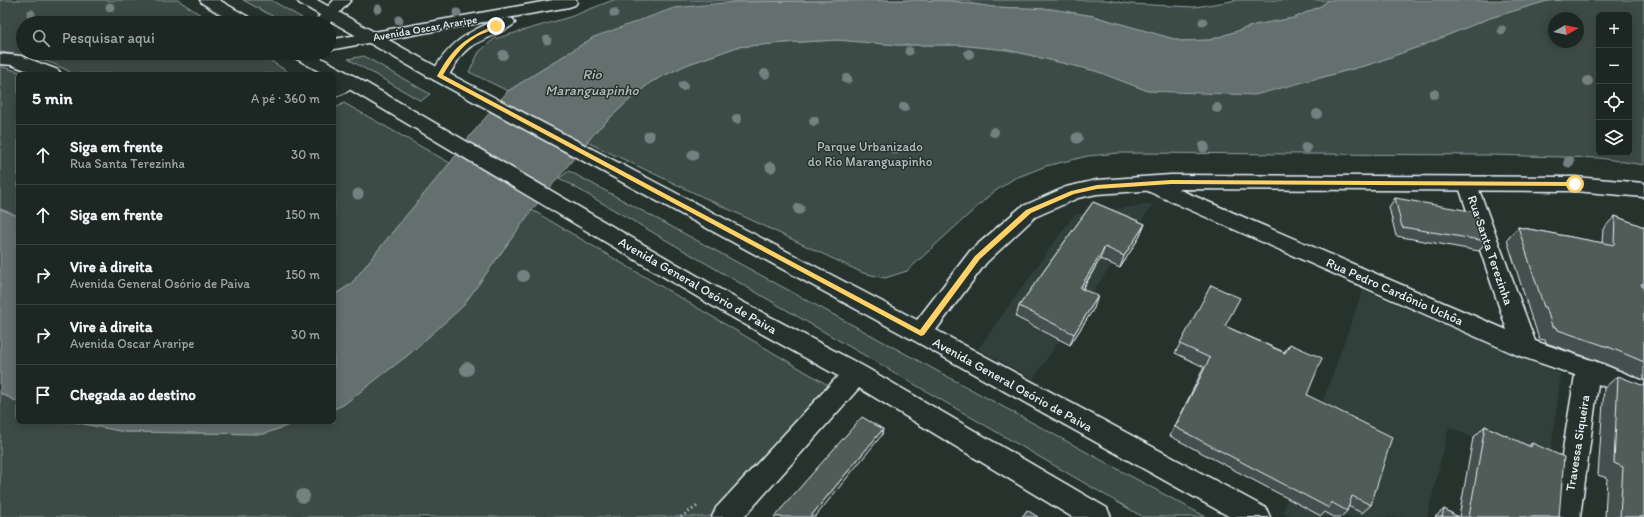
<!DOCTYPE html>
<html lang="pt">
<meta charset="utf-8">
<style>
body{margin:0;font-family:Itim,sans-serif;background:#252e2a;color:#f1f3f6}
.controls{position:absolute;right:12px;top:12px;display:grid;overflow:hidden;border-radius:6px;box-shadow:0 2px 10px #0003}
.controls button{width:36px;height:36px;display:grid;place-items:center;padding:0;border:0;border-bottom:1px solid #3a4340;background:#1c2622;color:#f1f3f6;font:20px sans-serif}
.compass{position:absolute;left:1548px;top:12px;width:36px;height:36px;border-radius:50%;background:#1c2622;box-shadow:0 2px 10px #0003;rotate:81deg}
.stop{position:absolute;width:12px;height:12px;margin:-9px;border:3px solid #ffd166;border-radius:50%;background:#fff}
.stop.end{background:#ffd166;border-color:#fff;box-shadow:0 1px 4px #0008}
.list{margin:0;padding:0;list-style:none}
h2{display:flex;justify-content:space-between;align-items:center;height:52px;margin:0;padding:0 16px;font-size:17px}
h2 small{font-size:13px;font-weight:400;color:#a0a5a5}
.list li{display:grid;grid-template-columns:26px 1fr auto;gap:12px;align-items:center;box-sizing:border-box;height:60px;padding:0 16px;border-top:1px solid #3a4340}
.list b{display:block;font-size:15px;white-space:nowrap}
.list p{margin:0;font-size:13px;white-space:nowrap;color:#a0a5a5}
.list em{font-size:13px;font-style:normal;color:#a0a5a5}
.icon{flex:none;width:22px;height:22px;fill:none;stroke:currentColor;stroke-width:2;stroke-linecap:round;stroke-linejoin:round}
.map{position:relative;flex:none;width:1644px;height:517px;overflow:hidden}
.search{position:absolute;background:#1c2622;box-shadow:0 2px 10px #0003;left:16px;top:16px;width:320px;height:44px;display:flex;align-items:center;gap:10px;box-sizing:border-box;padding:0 14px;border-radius:22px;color:#a0a5a5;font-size:15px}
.panel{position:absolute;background:#1c2622;box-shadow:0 2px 10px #0003;left:16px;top:72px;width:320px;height:352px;border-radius:6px}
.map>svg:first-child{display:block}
</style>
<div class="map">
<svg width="1644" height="517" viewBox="0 0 1644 517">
<rect width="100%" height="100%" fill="#26332d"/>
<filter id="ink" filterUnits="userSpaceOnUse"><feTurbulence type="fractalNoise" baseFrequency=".025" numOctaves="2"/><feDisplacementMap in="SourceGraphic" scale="8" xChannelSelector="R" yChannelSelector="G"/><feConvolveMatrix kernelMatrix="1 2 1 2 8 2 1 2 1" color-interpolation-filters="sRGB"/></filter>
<g filter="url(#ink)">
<path fill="#333f3a" d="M 1153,204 L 1033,379 L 978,349 L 1074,215 Z
M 1363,290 L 1561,374 L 1548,472 L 1449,427 L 1427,517 L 1293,517 L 1283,512 Z"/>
<path fill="#3e4b47" stroke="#939ea0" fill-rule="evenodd" d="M 0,0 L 178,0 L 213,23 L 23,23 L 23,53 L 259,53 L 291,74 L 73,74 C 52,60 25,55 0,52 Z
M 243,0 L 271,0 L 302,18 L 297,23 L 285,23 Z
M 613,0 L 1107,0 L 1130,4 L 1195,7 L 1238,0 L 1329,0 L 1321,6 L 1294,18 L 1255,25 L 1210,40 L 1181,41 L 1093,16 L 1051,9 L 993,7 L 952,1 L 734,2 L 594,37 L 508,91 L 469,72 L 479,52 L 494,39 L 570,17 Z
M 1561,0 L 1644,0 L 1644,165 L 1599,158 L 1490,155 L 1118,153 L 1088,156 L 1046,166 L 1013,179 L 991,194 L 907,271 L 885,278 L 863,273 L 587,142 L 597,130 L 627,102 L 651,82 L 686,65 L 737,47 L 783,43 L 838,40 L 897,45 L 959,45 L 1008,50 L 1096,71 L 1148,91 L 1320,78 L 1371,64 L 1421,46 L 1490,18 L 1547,1 ZM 1599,15 L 1629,15 L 1629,153 L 1599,153 ZM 1554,18 L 1578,18 L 1578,42 L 1554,42 Z
M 364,56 L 430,94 L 421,101 L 348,59 Z
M 0,66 L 26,74 L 18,74 L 18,216 L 0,209 Z
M 344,103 L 450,163 L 395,229 L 351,284 L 334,295 L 334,109 Z
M 569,171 L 1206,517 L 1143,517 L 559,178 Z
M 532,210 L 833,388 L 717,511 L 709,517 L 0,517 L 0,393 L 18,402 L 18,422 L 74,422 L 125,432 L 264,434 L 297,422 L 334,422 L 334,409 L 343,405 L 408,355 L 462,307 Z"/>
<path fill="#636f6d" stroke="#98a3a5" d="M 915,0 L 952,1 L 993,7 L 1051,9 L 1093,16 L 1181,41 L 1210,40 L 1255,25 L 1294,18 L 1321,6 L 1329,0 L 1561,0 L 1547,1 L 1490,18 L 1421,46 L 1371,64 L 1255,95 L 1148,91 L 1096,71 L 1008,50 L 959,45 L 897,45 L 838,40 L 783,43 L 737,47 L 686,65 L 651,82 L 627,102 L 597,130 L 587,142 L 532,210 L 462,307 L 408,355 L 343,405 L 334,409 L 334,295 L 351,284 L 395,229 L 450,163 L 469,137 L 508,91 L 594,37 L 674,8 L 734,2 Z
M 0,209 L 18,216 L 18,402 L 0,393 Z
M 74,422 L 297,422 L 264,434 L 125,432 Z"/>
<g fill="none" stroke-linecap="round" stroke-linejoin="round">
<defs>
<path id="minor" d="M 334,0 L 351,0 L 329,24 L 329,23 L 313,23 Z
M 553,0 L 576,0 L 577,2 L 575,5 L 569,7 L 507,18 L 513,19 L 515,23 C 511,29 480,40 470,47 C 458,56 454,68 446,80 L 440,81 L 434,80 L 431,76 C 446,44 472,27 506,18 L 329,50 L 329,40 Z
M 0,54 L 21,56 L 58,70 L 61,74 L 36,74 L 12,65 L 0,64 Z
M 350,75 L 356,77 L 359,81 C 354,89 343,94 334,97 L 334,83 L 344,77 Z
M 1150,177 L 1507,330 L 1458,184 L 1461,179 L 1468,177 L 1475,179 L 1535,341 L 1597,362 L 1644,381 L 1644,403 L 1598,384 L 1580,517 L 1552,517 L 1575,375 L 1517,355 L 1143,189 L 1140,184 L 1143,179 Z"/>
<path id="major" d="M 200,0 L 219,0 L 252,19 L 254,23 L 234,23 L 202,3 Z
M 297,0 L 317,0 L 446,72 L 917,320 L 970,251 L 1021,207 L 1066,187 L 1097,180 L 1171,175 L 1575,177 L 1644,183 L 1644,197 L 1575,191 L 1171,189 L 1097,194 L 1078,198 L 1035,217 L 986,263 L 936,330 L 1266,508 L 1270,517 L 1230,517 L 913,340 L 434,80 L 299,3 Z
M 290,53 L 312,53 L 356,77 L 737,299 L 865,367 L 1107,508 L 1111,517 L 1072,517 L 859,388 L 744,517 L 712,517 L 716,508 L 838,376 L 721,311 L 334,80 L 334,74 L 324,74 L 293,57 Z"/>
</defs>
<use href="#minor" stroke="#e8f1f8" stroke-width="3"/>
<use href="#major" stroke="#e8f1f8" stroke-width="3"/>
<path stroke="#e8f1f8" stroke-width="3" stroke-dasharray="1 3.5" stroke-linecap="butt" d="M 681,517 L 699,505"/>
<use href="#minor" fill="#26332d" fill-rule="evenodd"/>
<use href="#major" fill="#26332d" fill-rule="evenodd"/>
</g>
<g fill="#758080">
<circle cx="110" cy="7" r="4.5"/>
<circle cx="378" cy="9" r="4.5"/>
<circle cx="457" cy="13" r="4.5"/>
<circle cx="614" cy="13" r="4.5"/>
<circle cx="31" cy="14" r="4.5"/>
<circle cx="399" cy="20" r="4.5"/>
<circle cx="1203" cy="22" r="4.5"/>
<circle cx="1502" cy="30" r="4.5"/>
<circle cx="547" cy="40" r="4.5"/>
<circle cx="909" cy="51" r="4.5"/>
<circle cx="969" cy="54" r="5"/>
<circle cx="503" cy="55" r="5"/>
<circle cx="765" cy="74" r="5"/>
<circle cx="847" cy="79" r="5"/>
<circle cx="1588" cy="81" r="5"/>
<circle cx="683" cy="86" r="5"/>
<circle cx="1434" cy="94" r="5"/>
<circle cx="904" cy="107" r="5"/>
<circle cx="1217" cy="108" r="5"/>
<circle cx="1317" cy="114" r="5"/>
<circle cx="737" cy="119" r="5"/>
<circle cx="814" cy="121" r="5"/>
<circle cx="994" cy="132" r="5"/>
<circle cx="649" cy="136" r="5.5"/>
<circle cx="1077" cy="138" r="5.5"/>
<circle cx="1204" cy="147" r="5.5"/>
<circle cx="1306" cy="148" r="5.5"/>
<circle cx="895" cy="149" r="5.5"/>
<circle cx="693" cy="155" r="5.5"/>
<circle cx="1569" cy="162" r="5.5"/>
<circle cx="771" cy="167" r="5.5"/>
<circle cx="358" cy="194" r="5.5"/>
<circle cx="799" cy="209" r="5.5"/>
<circle cx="523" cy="276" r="6"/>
<circle cx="467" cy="369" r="7"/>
<circle cx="303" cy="496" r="7"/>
</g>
<path fill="#454f4d" stroke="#e8f1f8" d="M 1395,198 L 1486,241 L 1479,251 L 1396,236 L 1389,207 Z
M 1093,202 L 1145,224 L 1140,236 L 1120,268 L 1100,259 L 1083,289 L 1094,308 L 1070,345 L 1016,317 L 1019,306 Z
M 1615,216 L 1644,227 L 1644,380 L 1598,361 L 1546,343 L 1545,340 L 1539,339 L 1533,320 L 1532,320 L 1507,240 L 1518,227 L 1602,243 L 1603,229 Z
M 1225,326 L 1284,352 L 1290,344 L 1307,395 L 1371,505 L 1362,513 L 1348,506 L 1347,511 L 1341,517 L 1334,517 L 1325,512 L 1321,516 L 1170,436 L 1204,367 L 1175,353 L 1180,344 Z
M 1618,376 L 1644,517 L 1605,517 L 1607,478 L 1598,475 L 1604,388 Z
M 1485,426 L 1528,446 L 1532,443 L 1559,517 L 1459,517 L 1473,438 Z
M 1444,509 L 1458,517 L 1435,517 Z"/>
<path fill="#38403e" stroke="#e8f1f8" d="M 1145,224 L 1140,236 L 1120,268 L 1124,256 Z
M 1105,247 L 1100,259 L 1076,299 L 1080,288 Z
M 1098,296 L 1094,308 L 1070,345 L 1074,334 Z
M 883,429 L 882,435 L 815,517 L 810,517 Z"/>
<path fill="#505c59" stroke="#e8f1f8" d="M 1395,198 L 1476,212 L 1486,241 L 1402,227 Z
M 1093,202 L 1145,224 L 1124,256 L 1105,247 L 1080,288 L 1098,296 L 1074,334 L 1019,306 Z
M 1615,216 L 1644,227 L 1644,284 L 1641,284 L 1644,290 L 1644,362 L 1611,348 L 1558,330 L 1557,328 L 1552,326 L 1546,307 L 1544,307 L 1518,227 L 1614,245 Z
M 1211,285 L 1240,298 L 1225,326 L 1285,353 L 1290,344 L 1322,358 L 1307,395 L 1392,437 L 1371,505 L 1352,496 L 1347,511 L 1331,502 L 1329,508 L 1175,427 L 1210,358 L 1180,344 Z
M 1618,376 L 1644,386 L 1644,517 L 1620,517 L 1623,467 L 1614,463 Z
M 862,417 L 883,429 L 810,517 L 774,517 Z
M 1485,426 L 1531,447 L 1532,443 L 1564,457 L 1559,517 L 1469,517 Z
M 1444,509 L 1458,517 L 1442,517 Z
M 1027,510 L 1038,517 L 1022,517 Z"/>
</g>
<path fill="#ffd166" d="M 495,25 L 499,26 C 492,31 483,33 476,37 C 460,47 452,60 443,75 L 920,330 L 975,256 L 1026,210 L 1071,191 L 1097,185 L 1171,180 L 1575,182 L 1578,184 L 1575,186 L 1171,184 L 1097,189 L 1074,194 L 1031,213 L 980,259 L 924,335 L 921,336 L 438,77 L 437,76 C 454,46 464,39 495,25 Z"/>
<g text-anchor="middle" stroke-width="3" stroke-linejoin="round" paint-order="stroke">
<g font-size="11" fill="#e8f1f8" stroke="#26332d">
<text transform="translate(425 28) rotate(-10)" y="4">Avenida Oscar Araripe</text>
</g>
<g font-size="13" fill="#b5bfc3" stroke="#26332d">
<text x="870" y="151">Parque Urbanizado<tspan x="870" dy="15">do Rio Maranguapinho</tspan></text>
</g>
<g font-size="13" fill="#e8f1f8" stroke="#26332d">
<text transform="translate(1491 250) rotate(71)" y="5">Rua Santa Terezinha</text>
<text transform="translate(698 285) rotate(30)" y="5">Avenida General Osório de Paiva</text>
<text transform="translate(1395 291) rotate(24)" y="5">Rua Pedro Cardônio Uchôa</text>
<text transform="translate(1013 384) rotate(29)" y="5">Avenida General Osório de Paiva</text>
<text transform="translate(1577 443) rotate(-81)" y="5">Travessa Siqueira</text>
</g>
<g font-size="14" font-style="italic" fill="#b3bdc0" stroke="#26332d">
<text x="592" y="79">Rio<tspan x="592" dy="16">Maranguapinho</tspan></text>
</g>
</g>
</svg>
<div class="controls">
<button>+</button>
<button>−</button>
<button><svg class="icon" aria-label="locate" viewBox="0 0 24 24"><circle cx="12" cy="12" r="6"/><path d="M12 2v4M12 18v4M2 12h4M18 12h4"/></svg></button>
<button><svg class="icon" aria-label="layers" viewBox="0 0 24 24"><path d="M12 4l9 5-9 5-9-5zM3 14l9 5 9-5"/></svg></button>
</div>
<svg class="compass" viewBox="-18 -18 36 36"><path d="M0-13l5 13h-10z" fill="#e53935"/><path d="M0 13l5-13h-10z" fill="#a0a5a5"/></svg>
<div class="stop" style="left:1575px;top:184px"></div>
<div class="stop end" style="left:496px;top:26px"></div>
<div class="search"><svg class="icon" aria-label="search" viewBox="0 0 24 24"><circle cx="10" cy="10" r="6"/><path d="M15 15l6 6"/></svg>Pesquisar aqui</div>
<section class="panel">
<h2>5 min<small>A pé · 360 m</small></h2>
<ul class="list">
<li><svg class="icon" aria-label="ahead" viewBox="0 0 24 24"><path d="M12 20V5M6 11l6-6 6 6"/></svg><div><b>Siga em frente</b><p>Rua Santa Terezinha</p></div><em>30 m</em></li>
<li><svg class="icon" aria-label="ahead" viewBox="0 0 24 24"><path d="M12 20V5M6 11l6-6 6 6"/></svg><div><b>Siga em frente</b></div><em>150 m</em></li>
<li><svg class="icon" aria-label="right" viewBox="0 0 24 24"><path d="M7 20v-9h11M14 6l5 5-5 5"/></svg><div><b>Vire à direita</b><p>Avenida General Osório de Paiva</p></div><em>150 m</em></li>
<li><svg class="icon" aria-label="right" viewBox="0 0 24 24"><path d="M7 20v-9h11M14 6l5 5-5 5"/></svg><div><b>Vire à direita</b><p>Avenida Oscar Araripe</p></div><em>30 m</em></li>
<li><svg class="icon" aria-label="arrive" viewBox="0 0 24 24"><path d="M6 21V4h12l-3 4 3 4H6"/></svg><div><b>Chegada ao destino</b></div></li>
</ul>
</section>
</div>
